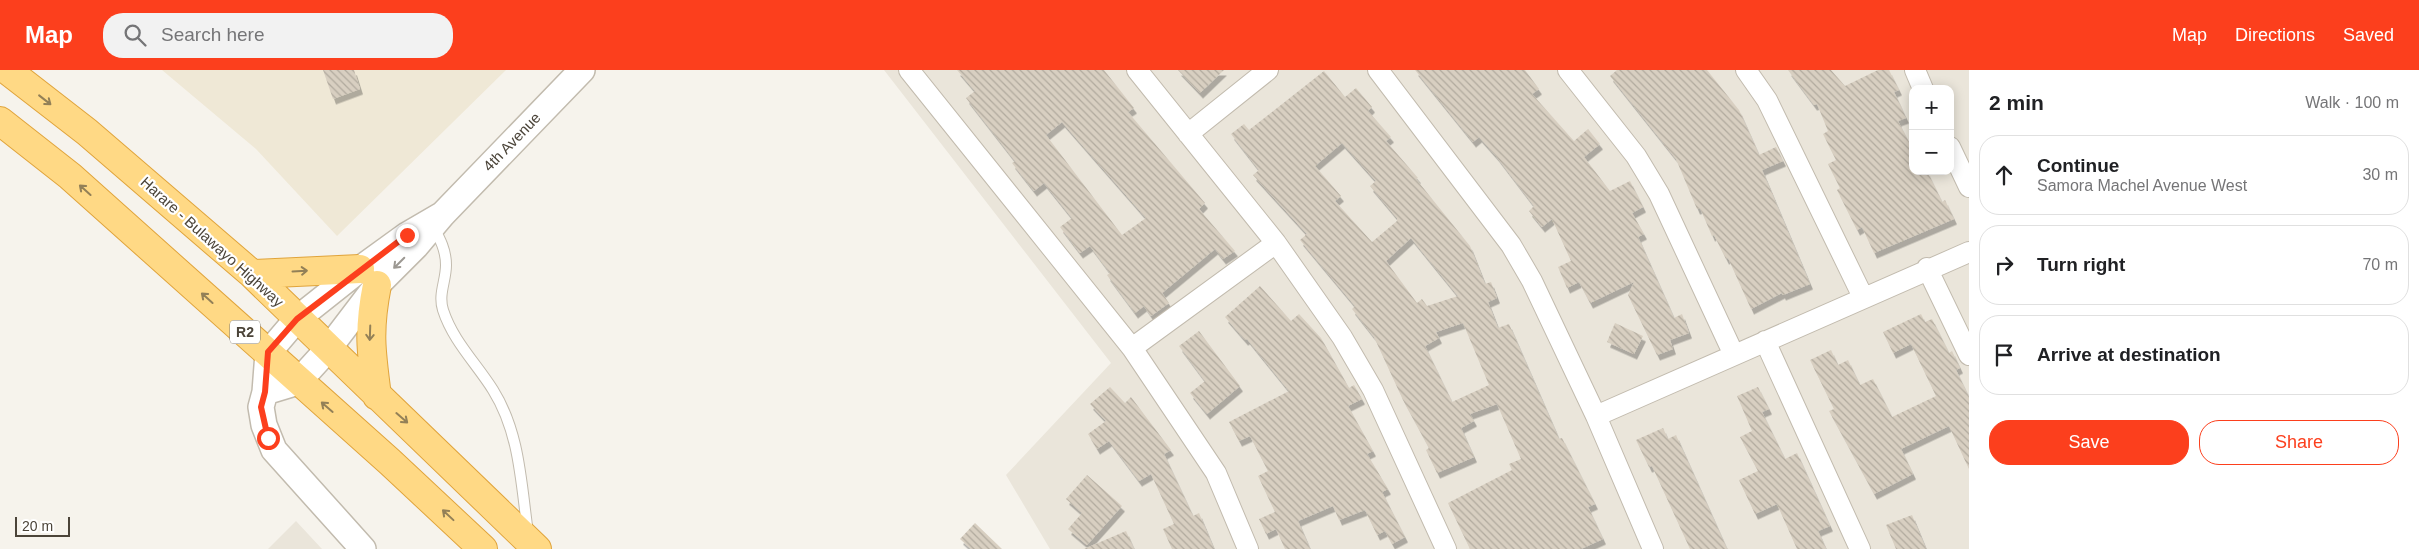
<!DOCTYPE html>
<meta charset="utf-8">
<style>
body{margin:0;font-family:Arial,sans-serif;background:#f2f2f2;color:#202124}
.controls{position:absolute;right:15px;top:15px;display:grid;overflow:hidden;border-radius:10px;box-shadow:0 2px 12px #0003}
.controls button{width:45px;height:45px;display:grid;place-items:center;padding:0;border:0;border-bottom:1px solid #e0e0e0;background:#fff;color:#202124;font:25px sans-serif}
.scale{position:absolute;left:15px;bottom:12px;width:55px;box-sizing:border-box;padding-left:5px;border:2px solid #4b4439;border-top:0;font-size:14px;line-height:18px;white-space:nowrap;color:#4b4439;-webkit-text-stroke:4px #fff;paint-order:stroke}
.stop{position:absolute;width:15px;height:15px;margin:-11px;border:4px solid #fc3f1d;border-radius:50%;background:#fff}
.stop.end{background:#fc3f1d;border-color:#fff;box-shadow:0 1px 5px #0008}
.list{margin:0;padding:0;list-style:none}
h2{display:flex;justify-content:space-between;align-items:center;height:65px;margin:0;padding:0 20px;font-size:21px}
h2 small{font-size:16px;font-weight:400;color:#757577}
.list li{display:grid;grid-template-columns:32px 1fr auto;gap:15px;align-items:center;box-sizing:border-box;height:80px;margin:0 10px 10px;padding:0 10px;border:1px solid #e0e0e0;border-radius:20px}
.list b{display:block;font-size:19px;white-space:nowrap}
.list p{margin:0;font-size:16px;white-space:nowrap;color:#757577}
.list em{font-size:16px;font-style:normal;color:#757577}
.actions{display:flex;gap:10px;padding:15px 20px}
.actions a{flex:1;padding:11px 0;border:1px solid #fc3f1d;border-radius:20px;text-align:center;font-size:18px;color:#fc3f1d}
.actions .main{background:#fc3f1d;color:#fff}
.icon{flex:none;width:28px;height:28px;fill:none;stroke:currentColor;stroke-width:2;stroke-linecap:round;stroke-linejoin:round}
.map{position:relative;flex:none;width:1969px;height:479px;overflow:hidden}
header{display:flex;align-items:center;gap:30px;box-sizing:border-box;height:70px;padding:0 25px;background:#fc3f1d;color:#fff}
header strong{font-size:24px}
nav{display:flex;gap:28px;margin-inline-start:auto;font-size:18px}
.search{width:350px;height:45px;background:#f2f2f2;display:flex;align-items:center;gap:12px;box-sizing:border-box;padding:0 18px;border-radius:20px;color:#757577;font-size:19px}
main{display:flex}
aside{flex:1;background:#fff}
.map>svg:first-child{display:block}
</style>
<header>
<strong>Map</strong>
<div class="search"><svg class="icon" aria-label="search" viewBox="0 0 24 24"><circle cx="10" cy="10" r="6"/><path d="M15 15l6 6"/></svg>Search here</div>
<nav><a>Map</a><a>Directions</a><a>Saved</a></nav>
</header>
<main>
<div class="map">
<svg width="1969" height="479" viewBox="0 0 1969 479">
<defs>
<pattern id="building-back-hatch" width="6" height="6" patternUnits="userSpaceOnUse" patternTransform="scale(1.25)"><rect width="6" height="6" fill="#d8cfc1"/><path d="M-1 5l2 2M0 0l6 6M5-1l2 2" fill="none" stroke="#b1aa9e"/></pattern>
<filter id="shadow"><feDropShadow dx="3" dy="5.5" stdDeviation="0" flood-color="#0004"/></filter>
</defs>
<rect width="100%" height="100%" fill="#f6f3ec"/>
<path fill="#eae5da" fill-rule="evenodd" d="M 884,0 L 1969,0 L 1969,479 L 1050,479 L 1006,405 L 1111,293 ZM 1913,19 L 1950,19 L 1950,101 L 1913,101 Z
M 296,451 L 322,479 L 268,479 Z"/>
<path fill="#efe8d6" d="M 162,0 L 506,0 L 337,166 L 256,79 Z"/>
<path fill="url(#building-back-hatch)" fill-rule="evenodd" filter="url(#shadow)" d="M 323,0 L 354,0 L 360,19 L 333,29 Z
M 957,0 L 1104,0 L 1134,38 L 1128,42 L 1205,133 L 1199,139 L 1235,181 L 1223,189 L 1215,179 L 1162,223 L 1169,233 L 1151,246 L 1144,236 L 1135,243 L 1107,205 L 1110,203 L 1090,176 L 1080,183 L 1060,157 L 1072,148 L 1044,113 L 1034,121 L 1012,93 L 1015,91 L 966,28 L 975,21 ZM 1062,52 L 1146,148 L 1122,165 L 1046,65 Z
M 1178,0 L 1224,0 L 1200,23 Z
M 1415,0 L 1525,0 L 1539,19 L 1532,24 L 1574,71 L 1588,59 L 1600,74 L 1584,87 L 1610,121 L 1630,111 L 1643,137 L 1632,143 L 1644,164 L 1638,167 L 1674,248 L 1682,244 L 1689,263 L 1670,270 L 1673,279 L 1657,285 L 1628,225 L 1634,212 L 1590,233 L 1579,212 L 1567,218 L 1558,197 L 1571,191 L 1552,149 L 1542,157 L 1529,141 L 1534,136 L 1496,86 L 1479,67 L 1473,72 Z
M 1617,0 L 1707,0 L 1739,40 L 1759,85 L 1776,77 L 1783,91 L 1762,100 L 1810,214 L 1783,225 L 1782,223 L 1751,239 L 1728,188 L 1726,189 L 1714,165 L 1712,166 L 1700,138 L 1697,139 L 1676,89 L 1610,6 Z
M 1788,0 L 1831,0 L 1845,16 L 1878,0 L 1889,0 L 1899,20 L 1894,22 L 1906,48 L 1898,51 L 1913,80 L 1913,101 L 1927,101 L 1942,132 L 1945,130 L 1954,149 L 1874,183 L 1862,157 L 1857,160 L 1837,120 L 1840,118 L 1828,94 L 1836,90 L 1823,64 L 1828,61 L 1817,34 L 1814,35 Z
M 1324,1 L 1345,27 L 1356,18 L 1372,37 L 1368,41 L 1391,67 L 1386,71 L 1418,108 L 1416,109 L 1470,176 L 1485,214 L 1491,212 L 1497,228 L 1488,232 L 1498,258 L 1509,254 L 1559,369 L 1562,368 L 1595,434 L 1588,437 L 1603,469 L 1581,479 L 1470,479 L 1448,433 L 1512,400 L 1509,394 L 1521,389 L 1497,334 L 1470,344 L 1474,351 L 1461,358 L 1474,387 L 1437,403 L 1426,380 L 1429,378 L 1403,330 L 1374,267 L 1352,239 L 1355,236 L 1300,170 L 1307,164 L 1253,105 L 1259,100 L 1231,64 L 1244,54 L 1249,60 ZM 1342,73 L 1376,111 L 1370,116 L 1397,148 L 1397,151 L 1372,172 L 1335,131 L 1341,126 L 1315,96 ZM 1411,168 L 1458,226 L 1427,236 L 1422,229 L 1417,233 L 1386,191 ZM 1463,253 L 1489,315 L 1452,332 L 1425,276 L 1439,268 L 1436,262 Z
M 1260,216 L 1291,251 L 1299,244 L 1321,268 L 1349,318 L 1354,315 L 1362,329 L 1348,336 L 1373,381 L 1367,384 L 1388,419 L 1382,422 L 1405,467 L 1392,474 L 1385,461 L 1377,465 L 1365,440 L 1339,450 L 1333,436 L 1298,451 L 1310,479 L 1285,479 L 1276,459 L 1266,464 L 1259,449 L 1275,442 L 1258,406 L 1268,401 L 1250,366 L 1239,371 L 1229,352 L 1289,321 L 1247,269 L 1245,270 L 1225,247 Z
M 1921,244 L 1925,252 L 1932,249 L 1949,283 L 1952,281 L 1960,298 L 1956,300 L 1969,327 L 1969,399 L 1949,356 L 1901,379 L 1913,404 L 1874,424 L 1829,341 L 1834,339 L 1810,290 L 1831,280 L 1838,295 L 1848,290 L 1860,315 L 1873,309 L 1892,347 L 1936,326 L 1911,274 L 1893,283 L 1883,262 Z
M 1615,253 L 1643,266 L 1634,284 L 1607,272 Z
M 1199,261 L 1240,316 L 1207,344 L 1190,323 L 1205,311 L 1179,276 Z
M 1110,317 L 1125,333 L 1131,327 L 1171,380 L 1164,384 L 1193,446 L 1199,443 L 1214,479 L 1172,479 L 1163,459 L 1174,454 L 1151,404 L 1139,411 L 1109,371 L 1097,379 L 1088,364 L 1106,351 L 1090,334 Z
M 1758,317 L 1769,339 L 1762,342 L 1785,389 L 1797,383 L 1830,456 L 1818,461 L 1826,479 L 1797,479 L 1777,434 L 1755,444 L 1739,410 L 1758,401 L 1740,367 L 1752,361 L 1737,326 Z
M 1663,358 L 1668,369 L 1676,365 L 1727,479 L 1690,479 L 1652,396 L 1649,397 L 1636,370 Z
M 1087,405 L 1122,436 L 1087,475 L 1068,459 L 1082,443 L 1066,429 Z
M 1912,445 L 1926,479 L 1896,479 L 1886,455 Z
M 975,453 L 1002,479 L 971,479 L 960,469 Z
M 1126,461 L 1134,479 L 1084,479 Z"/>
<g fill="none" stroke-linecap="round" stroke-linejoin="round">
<defs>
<path id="service" d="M 433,156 C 440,169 446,180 446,195 C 446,211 438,224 443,240 C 453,271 476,293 493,320 C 520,363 521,414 528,463"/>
<path id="minor" d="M 909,0 L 1132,278 L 1216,403 L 1248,479
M 1137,0 L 1276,173 L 1342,267 L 1373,320 L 1446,479
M 1378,0 L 1511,175 L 1532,211 L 1596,346 L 1653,479
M 1568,0 L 1636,86 L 1659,124 L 1734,285
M 1746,0 L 1767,30 L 1863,227
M 1915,0 L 1923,19
M 1188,64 L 1268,0
M 1950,77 L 1969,117
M 1927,198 L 1969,285
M 1765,271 L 1860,479
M 1132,278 L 1276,173
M 1596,346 L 1969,182"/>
<path id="tertiary" d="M 265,322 L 298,312 L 329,278 L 377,215 L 416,176 L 443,144 L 582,0
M 363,479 L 274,380 L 264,355 L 261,337 L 265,322 L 268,283 L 297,249 L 360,199 L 407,165 L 443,144"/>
<path id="trunk" d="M 7,0 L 87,62 L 252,204 L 537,479
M 0,51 L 70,106 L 390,392 L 483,479
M 252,204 L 360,199
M 377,326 C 371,281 368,260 377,215"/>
</defs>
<use href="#service" stroke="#c2bbae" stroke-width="12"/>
<use href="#minor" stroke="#c2bbae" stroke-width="22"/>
<use href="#tertiary" stroke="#c2bbae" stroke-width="28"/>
<use href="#trunk" stroke="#e0a43c" stroke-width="30"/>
<use href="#service" stroke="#fff" stroke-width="10"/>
<use href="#minor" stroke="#fff" stroke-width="20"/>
<use href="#tertiary" stroke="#fff" stroke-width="25"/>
<use href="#trunk" stroke="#ffd985" stroke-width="28"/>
</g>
<defs><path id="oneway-shaft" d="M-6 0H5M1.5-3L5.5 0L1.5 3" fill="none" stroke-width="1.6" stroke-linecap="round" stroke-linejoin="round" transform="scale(1.25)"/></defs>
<g stroke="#938057">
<use href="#oneway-shaft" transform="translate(45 30) rotate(38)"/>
<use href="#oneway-shaft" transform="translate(85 120) rotate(-138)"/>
<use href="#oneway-shaft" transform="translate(300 201) rotate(-3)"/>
<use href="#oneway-shaft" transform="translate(207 228) rotate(-138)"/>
<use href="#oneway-shaft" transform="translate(370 263) rotate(92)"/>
<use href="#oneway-shaft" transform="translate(327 337) rotate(-139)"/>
<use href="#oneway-shaft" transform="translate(402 348) rotate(41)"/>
<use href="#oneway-shaft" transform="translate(448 445) rotate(-137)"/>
</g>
<use stroke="#9c9892" href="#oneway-shaft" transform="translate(399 193) rotate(135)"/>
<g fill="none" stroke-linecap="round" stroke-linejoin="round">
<path stroke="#fc3f1d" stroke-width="6" d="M 268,368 L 261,337 L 265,322 L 268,282 L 297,249 L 407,165"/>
</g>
<g text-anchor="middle" stroke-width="4.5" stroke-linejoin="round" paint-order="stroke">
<rect fill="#fff" stroke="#817c74" stroke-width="1" x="230" y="250.5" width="30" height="23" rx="4"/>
<g font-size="14" font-weight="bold" fill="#4b4439">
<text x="245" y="267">R2</text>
</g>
<g font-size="15" fill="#4b4439" stroke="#fff">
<text transform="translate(512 72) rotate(-46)" y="5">4th Avenue</text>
<text transform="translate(212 172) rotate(42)" y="5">Harare - Bulawayo Highway</text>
</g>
</g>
</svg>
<div class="controls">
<button>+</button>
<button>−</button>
</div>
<div class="scale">20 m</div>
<div class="stop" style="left:268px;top:368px"></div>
<div class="stop end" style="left:407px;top:165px"></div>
</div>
<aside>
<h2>2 min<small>Walk · 100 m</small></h2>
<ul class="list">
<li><svg class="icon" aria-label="ahead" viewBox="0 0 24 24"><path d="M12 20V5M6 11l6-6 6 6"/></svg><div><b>Continue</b><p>Samora Machel Avenue West</p></div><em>30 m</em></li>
<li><svg class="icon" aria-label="right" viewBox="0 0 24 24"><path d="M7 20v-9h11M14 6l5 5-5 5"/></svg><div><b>Turn right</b></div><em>70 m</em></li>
<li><svg class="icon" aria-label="arrive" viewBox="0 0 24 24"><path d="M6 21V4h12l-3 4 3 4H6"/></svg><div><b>Arrive at destination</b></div></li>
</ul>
<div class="actions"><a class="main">Save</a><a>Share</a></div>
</aside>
</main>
